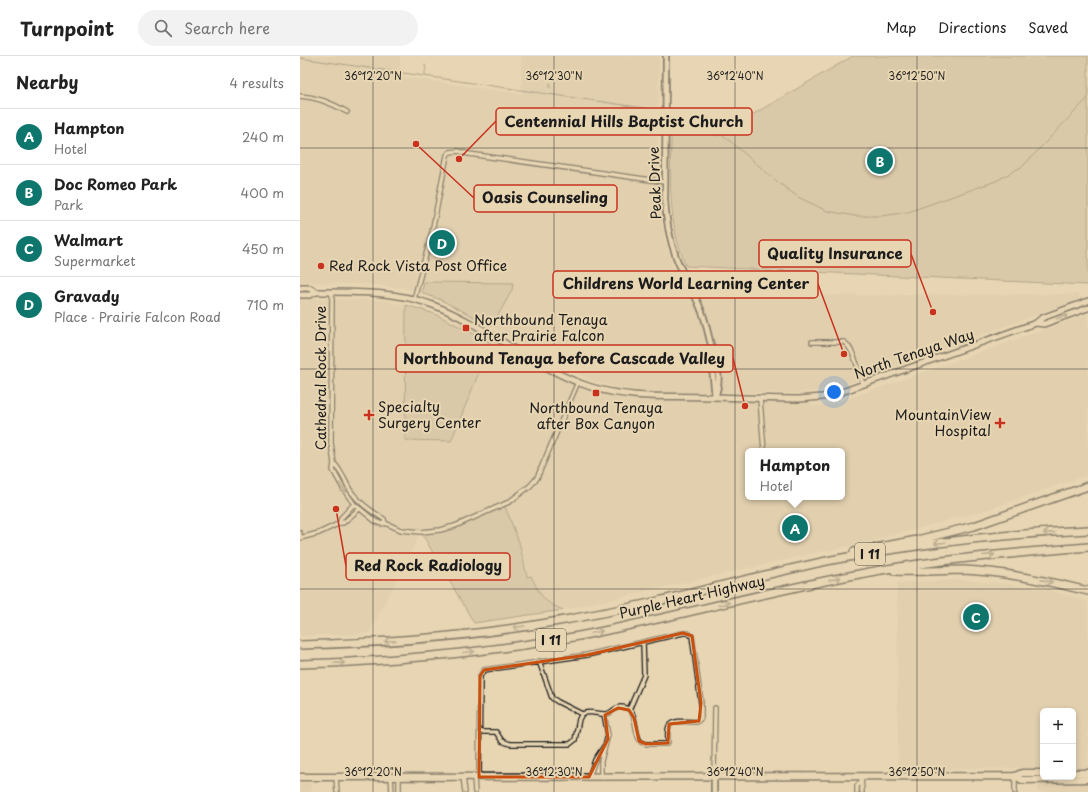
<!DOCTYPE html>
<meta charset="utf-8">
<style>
body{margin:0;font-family:"Playpen Sans",sans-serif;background:#f2f2f2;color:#222}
.controls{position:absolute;right:12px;bottom:12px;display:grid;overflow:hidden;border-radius:6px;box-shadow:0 2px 6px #0003}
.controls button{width:36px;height:36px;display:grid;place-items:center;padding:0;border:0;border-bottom:1px solid #e0e0e0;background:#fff;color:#222;font:20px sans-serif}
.you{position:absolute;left:534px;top:336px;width:14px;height:14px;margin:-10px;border:3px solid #fff;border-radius:50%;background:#1a73e8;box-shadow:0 0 0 6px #1a73e833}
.badge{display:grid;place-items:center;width:26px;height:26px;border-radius:50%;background:#0f766e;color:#fff;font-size:13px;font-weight:700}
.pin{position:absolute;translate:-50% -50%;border:2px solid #fff;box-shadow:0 1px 4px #0006}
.popup{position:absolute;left:445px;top:392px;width:100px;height:52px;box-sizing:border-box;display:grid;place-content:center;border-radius:6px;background:#fff;filter:drop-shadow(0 1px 3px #0005);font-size:13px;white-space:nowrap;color:#767676}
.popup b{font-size:15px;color:#222}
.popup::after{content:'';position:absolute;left:50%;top:100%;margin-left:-8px;border:8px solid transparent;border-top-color:#fff}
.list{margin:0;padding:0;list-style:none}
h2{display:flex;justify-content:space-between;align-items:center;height:52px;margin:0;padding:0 16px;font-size:17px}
h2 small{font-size:13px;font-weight:400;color:#767676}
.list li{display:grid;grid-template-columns:26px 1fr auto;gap:12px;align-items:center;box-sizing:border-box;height:56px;padding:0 16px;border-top:1px solid #e0e0e0}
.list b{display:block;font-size:15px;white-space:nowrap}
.list p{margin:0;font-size:13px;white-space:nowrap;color:#767676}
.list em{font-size:13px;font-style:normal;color:#767676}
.icon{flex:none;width:22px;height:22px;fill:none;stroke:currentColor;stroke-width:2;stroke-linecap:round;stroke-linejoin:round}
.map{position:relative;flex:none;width:788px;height:736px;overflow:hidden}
header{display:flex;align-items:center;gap:24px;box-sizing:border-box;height:56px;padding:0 20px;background:#fff;border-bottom:1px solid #e0e0e0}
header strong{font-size:19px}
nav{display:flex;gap:22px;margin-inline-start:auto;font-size:14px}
.search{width:280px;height:36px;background:#f2f2f2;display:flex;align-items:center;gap:10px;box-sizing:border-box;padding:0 14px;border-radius:22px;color:#767676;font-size:15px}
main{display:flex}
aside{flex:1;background:#fff}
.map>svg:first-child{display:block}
</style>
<header>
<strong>Turnpoint</strong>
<div class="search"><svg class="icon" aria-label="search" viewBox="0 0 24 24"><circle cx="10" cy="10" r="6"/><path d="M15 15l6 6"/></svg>Search here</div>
<nav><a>Map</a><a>Directions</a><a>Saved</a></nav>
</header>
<main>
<aside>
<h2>Nearby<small>4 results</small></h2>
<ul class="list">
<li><span class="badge">A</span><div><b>Hampton</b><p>Hotel</p></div><em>240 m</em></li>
<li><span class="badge">B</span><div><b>Doc Romeo Park</b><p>Park</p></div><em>400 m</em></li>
<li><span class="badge">C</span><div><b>Walmart</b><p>Supermarket</p></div><em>450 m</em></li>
<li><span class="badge">D</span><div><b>Gravady</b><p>Place · Prairie Falcon Road</p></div><em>710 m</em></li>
</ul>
</aside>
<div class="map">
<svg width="788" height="736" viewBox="0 0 788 736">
<rect width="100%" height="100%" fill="#e8d6b3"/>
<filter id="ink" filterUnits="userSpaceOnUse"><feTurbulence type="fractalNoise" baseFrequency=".025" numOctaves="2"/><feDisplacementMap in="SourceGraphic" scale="8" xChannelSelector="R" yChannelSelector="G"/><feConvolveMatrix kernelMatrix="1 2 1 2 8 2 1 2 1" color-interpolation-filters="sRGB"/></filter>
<g filter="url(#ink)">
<path fill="#d9c8a8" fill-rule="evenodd" d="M 0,0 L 100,0 L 100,21 L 222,38 L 221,0 L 359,0 L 357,128 L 364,181 L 373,211 L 388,240 L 778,238 L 780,243 L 569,320 L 537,331 L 522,334 L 498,337 L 342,336 L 316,331 L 292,325 L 262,311 L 192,271 L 139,244 L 109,233 L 77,229 L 0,226 Z
M 0,243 L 82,244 L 123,253 L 181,274 L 259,317 L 291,330 L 319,338 L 510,343 L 512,351 L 535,347 L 596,326 L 788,258 L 788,419 L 686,454 L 557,489 L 523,495 L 263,554 L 251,549 L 244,544 L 240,539 L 231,520 L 227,521 L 219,486 L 155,470 L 121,476 L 69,577 L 0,580 ZM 448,395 L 542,395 L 542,441 L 448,441 Z
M 660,524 L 708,528 L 749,534 L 788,546 L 788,712 L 773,712 L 773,655 L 743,655 L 743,712 L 598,713 L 597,527 Z
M 738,726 L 788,727 L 788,736 L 738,736 Z
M 0,727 L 11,727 L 11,736 L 0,736 Z"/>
<path fill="#cbbb9d" stroke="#746c5c" d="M 553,0 L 788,0 L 788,229 L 386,210 C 381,197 376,183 374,169 C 368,133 371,95 372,59 L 390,62 L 399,67 L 416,80 Z
M 124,226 L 213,227 L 212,234 L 192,270 L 139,243 L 124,238 L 122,235 Z
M 106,249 L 135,258 L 191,287 L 151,385 L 105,384 Z
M 204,448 L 219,486 L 227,521 L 231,520 C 241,540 242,545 263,554 L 174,567 L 121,476 L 155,470 Z"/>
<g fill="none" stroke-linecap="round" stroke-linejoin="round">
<path stroke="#6c6558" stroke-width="1" d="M 0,2 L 358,54
M 125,9 L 126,14
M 125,20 L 125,15
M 250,27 L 250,32
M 372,56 C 387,58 398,61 411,69 L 479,127 L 498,141 L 527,155 L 555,160 L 582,160 L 608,156 L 696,125 L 723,110 L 788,42"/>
<defs>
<path id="minor" d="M 0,40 C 18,41 32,47 47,56
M 32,236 L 31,387 L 34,407 L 33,414 L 44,434 L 54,448 L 75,465 L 82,468 L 85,467 L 101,474 L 121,476 L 140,474 L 155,470 L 209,446 L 230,430 L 237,422 L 278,326
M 114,243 L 132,176 L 147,99 L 150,96 L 158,95 L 169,98 L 365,126
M 512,286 L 544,286 C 554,293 559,316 563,328
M 460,343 L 464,395
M 34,407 C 41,415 45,425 50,434 C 59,447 71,455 84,463 L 85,467
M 40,467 L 41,462 L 54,448
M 0,477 L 0,482 L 19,477 L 40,467 L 43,467 L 59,453
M 239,605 L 252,642 L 258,646 L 282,658
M 329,654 L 344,619 L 343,586
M 561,720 L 562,736
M 715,720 L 715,736
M 36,721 L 37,736
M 91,721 L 92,736
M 163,721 L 165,736
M 174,721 L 175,736
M 179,721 L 180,620 L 184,614 L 287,599 L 383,577 L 388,577 L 392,580 L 401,647 L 401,662 L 397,666 C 390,666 373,663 369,670 C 367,674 368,682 368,686 L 366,688 L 346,688 L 341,686 C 332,677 340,651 321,651 C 315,651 312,657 307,658 C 298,659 291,654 282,658 L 279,663 L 275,684 L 270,688 L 210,688 L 202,685 L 196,676 L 180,676
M 289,721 L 295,704 L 305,689
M 301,721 L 301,705 L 308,679 L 304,658
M 414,721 L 415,652
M 99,736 L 99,721
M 557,736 L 557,730 L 560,727"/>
<path id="tertiary" d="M 366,0 L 365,144 C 366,163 369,182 376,201 C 383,220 395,237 402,256 C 407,268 408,282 413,294 C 418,308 421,326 415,341
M 412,293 L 411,301 L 415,341
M 414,736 L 414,721"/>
<path id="secondary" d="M 0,232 L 10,232 L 16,236 C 56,236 95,235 133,249 C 188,270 235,313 291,331 C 334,344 371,339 414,341 C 442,342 471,343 499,343 L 522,341 L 533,339 L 736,267 L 744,268 L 788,252
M 0,239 L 10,239 L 16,236
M 736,267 L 742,262 L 788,245"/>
<path id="primary" d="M 773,717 L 788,717
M 715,720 L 722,724 L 788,723
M 0,721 L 715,720 L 722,717 L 743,717"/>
<path id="motorway" d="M 554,496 L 617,484 L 674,470 L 788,430
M 595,515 C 618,516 642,514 665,514 C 707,516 748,525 788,535
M 0,589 C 85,587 175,580 259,565 C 292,559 325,553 358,545 C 417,531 477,515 537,503 C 620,487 704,478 788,474
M 0,608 C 44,607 88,604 132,600 C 181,595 231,589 279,580 C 380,560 479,532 581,514 C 649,502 719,497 788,491"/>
</defs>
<use href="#minor" stroke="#1c1c1c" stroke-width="6"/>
<use href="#tertiary" stroke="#1c1c1c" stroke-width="8"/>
<use href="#secondary" stroke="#1c1c1c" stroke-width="8"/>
<use href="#primary" stroke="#1c1c1c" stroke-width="9"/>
<use href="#motorway" stroke="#1c1c1c" stroke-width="10"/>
<use href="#minor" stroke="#e8d6b3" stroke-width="3.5"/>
<use href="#tertiary" stroke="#e8d6b3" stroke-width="4.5"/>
<use href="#secondary" stroke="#e8d6b3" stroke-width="5"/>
<use href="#primary" stroke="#e8d6b3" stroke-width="6"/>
<use href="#motorway" stroke="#e8d6b3" stroke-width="7"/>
</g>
<defs><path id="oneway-shaft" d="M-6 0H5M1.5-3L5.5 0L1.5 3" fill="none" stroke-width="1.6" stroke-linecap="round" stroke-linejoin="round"/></defs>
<g stroke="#8c826f">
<use href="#oneway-shaft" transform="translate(762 261) rotate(-19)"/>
<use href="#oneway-shaft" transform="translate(43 432) rotate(57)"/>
<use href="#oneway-shaft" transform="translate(749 477) rotate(176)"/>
<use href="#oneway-shaft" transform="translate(640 487) rotate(173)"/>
<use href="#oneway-shaft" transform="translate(689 499) rotate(-4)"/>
<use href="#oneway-shaft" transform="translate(535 523) rotate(-11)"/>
<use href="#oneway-shaft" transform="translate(747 525) rotate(11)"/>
<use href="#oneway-shaft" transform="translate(424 548) rotate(-13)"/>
<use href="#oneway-shaft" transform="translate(219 571) rotate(171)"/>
<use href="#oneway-shaft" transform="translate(297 576) rotate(-12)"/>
<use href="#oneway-shaft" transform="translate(90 585) rotate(175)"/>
<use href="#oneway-shaft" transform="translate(169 596) rotate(-5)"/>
<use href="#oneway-shaft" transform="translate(39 607) rotate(-2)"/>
</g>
</g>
<path d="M0 0H788V736H0ZM 383,577 L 392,580 L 401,647 L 399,665 L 369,668 L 368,687 L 346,688 L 339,685 L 334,662 L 329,654 L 318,652 L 305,659 L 308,683 L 289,721 L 179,721 L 180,620 L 184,614 L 287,599 Z" fill="#e8d6b3" fill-opacity=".55" fill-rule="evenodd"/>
<path fill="none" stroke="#c9500e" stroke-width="3" stroke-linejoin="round" d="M 383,577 L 392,580 L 401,647 L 399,665 L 369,668 L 368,687 L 346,688 L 339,685 L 334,662 L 329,654 L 318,652 L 305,659 L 308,683 L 289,721 L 179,721 L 180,620 L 184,614 L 287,599 Z"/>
<path fill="none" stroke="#1c1c1c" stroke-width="1" stroke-opacity="0.45" d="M 73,0 L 73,736M 254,0 L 254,736M 435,0 L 435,736M 617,0 L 617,736M 0,92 L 788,92M 0,313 L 788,313M 0,533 L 788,533"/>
<g fill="#c8321e" stroke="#e8d6b3" stroke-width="1.5">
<circle cx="21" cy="210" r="4"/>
<rect x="162" y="268" width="8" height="8" rx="2"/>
<rect x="292" y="333" width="8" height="8" rx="2"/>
<path d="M67 353h4v4h4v4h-4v4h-4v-4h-4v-4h4z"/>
<path d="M698 361h4v4h4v4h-4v4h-4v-4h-4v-4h4z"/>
</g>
<g text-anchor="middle" stroke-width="4" stroke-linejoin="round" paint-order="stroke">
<g fill="#e8d6b3" stroke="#595449" stroke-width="1">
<rect x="555" y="487" width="30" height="22" rx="3"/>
<rect x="236" y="573" width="30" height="22" rx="3"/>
</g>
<g font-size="13" font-weight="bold" fill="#1c1c1c">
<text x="570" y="503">I 11</text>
<text x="251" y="589">I 11</text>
</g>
<g font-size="14" fill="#1c1c1c" stroke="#e8d6b3">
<text transform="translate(355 127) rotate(-92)" y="5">Peak Drive</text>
<text transform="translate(614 298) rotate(-19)" y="5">North Tenaya Way</text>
<text transform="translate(21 322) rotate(-90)" y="5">Cathedral Rock Drive</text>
<text transform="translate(392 541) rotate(-13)" y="5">Purple Heart Highway</text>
</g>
<g font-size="14" fill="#1c1c1c" stroke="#e8d6b3" text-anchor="start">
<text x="29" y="215">Red Rock Vista Post Office</text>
<text x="174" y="269">Northbound Tenaya<tspan x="174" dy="16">after Prairie Falcon</tspan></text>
<text x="78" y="356">Specialty<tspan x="78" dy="16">Surgery Center</tspan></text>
<text x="296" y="357" text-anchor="middle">Northbound Tenaya<tspan x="296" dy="16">after Box Canyon</tspan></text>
<text x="691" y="364" text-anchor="end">MountainView<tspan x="691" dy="16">Hospital</tspan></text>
</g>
</g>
<g font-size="10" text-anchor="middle" fill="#1c1c1c" stroke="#e8d6b3" stroke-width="4" stroke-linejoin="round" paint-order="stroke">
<text x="73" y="24">36°12'20"N</text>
<text x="254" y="24">36°12'30"N</text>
<text x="435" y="24">36°12'40"N</text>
<text x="617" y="24">36°12'50"N</text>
<text x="73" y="720">36°12'20"N</text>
<text x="254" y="720">36°12'30"N</text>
<text x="435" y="720">36°12'40"N</text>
<text x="617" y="720">36°12'50"N</text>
</g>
<path fill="none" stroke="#c8321e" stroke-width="1.5" d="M159 103L196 65M116 88L174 142M633 256L611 198M544 298L518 228M445 350L433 302M36 453L46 510"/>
<g fill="#c8321e" stroke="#e8d6b3" stroke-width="1.5">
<circle cx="159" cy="103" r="4"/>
<circle cx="116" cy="88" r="4"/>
<circle cx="633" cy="256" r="4"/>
<circle cx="544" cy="298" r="4"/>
<circle cx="445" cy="350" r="4"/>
<circle cx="36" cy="453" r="4"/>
</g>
<g fill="#e8d6b3" stroke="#c8321e" stroke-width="1.5">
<rect x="196" y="52" width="256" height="27" rx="4"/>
<rect x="174" y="129" width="143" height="27" rx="4"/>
<rect x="459" y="184" width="152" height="27" rx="4"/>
<rect x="253" y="215" width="265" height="27" rx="4"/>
<rect x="96" y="289" width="337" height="27" rx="4"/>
<rect x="46" y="497" width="164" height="27" rx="4"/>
</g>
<g font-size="15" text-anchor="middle" font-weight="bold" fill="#1c1c1c">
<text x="324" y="71">Centennial Hills Baptist Church</text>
<text x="245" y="147">Oasis Counseling</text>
<text x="535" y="203">Quality Insurance</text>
<text x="386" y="233">Childrens World Learning Center</text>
<text x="264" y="308">Northbound Tenaya before Cascade Valley</text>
<text x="128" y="515">Red Rock Radiology</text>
</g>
</svg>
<div class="controls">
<button>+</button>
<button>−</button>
</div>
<div class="you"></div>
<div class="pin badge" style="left:495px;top:472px">A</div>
<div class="popup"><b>Hampton</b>Hotel</div>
<div class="pin badge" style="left:580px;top:105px">B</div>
<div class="pin badge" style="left:676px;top:561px">C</div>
<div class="pin badge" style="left:142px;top:187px">D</div>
</div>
</main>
